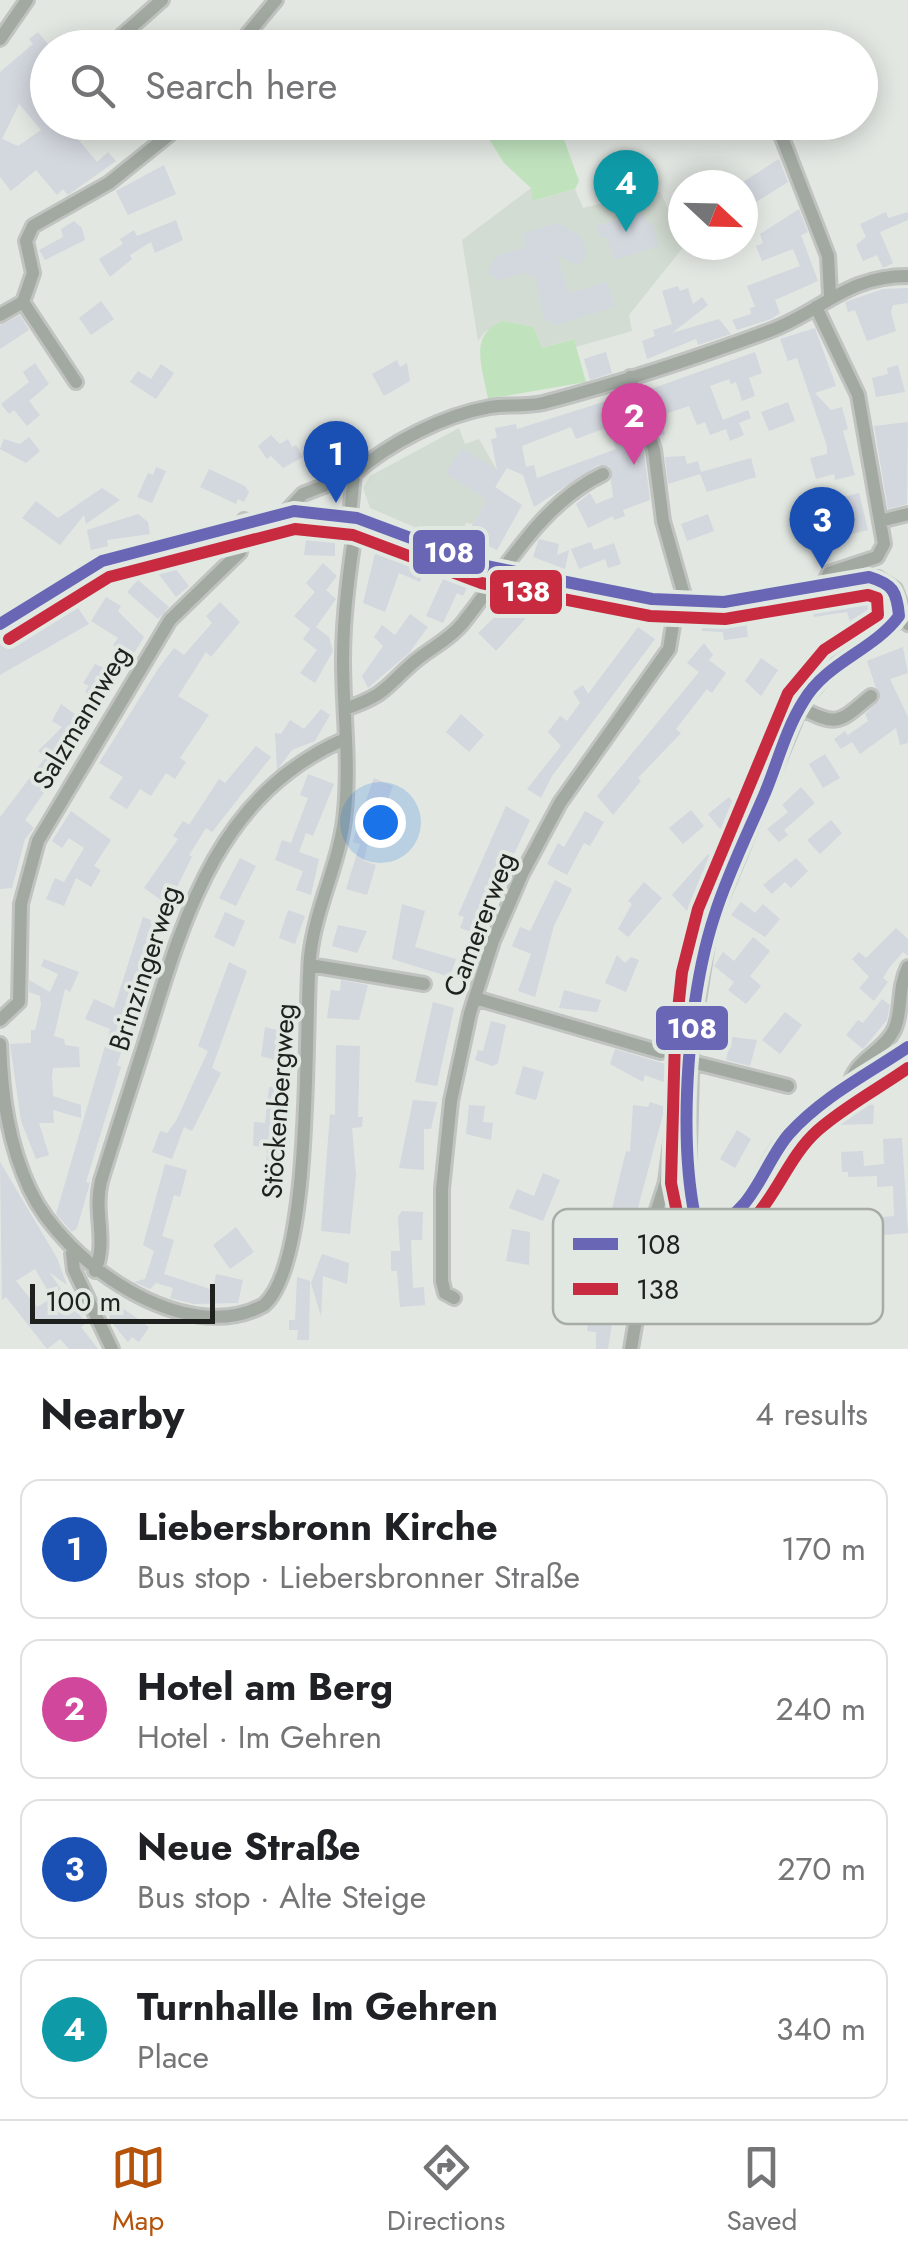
<!DOCTYPE html>
<meta charset="utf-8">
<style>
body{margin:0;font-family:Jost,sans-serif;background:#f2f2f2;color:#202124}
.compass{position:absolute;left:668px;top:170px;width:90px;height:90px;border-radius:50%;background:#fff;box-shadow:0 5px 25px #0003;rotate:112deg}
.scale{position:absolute;left:30px;bottom:25px;width:185px;box-sizing:border-box;padding-left:10px;border:5px solid #1f211f;border-top:0;font-size:28px;line-height:35px;white-space:nowrap;color:#1f211f;-webkit-text-stroke:8px #e1e8e1;paint-order:stroke}
.you{position:absolute;left:380px;top:822px;width:35px;height:35px;margin:-25px;border:8px solid #fff;border-radius:50%;background:#1a73e8;box-shadow:0 0 0 15px #1a73e833}
.badge{display:grid;place-items:center;width:65px;height:65px;border-radius:50%;background:#b45309;color:#fff;font-size:32px;font-weight:700}
.pin{position:absolute;translate:-50% -82px;filter:drop-shadow(0 2px 5px #0008)}
.pin::after{content:'';position:absolute;top:52px;width:35px;height:30px;background:inherit;clip-path:polygon(0 0,100% 0,50% 100%)}
.list{margin:0;padding:0;list-style:none}
h2{display:flex;justify-content:space-between;align-items:center;height:130px;margin:0;padding:0 40px;font-size:42px}
h2 small{font-size:32px;font-weight:400;color:#757577}
.list li{display:grid;grid-template-columns:65px 1fr auto;gap:30px;align-items:center;box-sizing:border-box;height:140px;margin:0 20px 20px;padding:0 20px;border:2px solid #e0e0e0;border-radius:20px}
.list b{display:block;font-size:38px;white-space:nowrap}
.list p{margin:0;font-size:32px;white-space:nowrap;color:#757577}
.list em{font-size:32px;font-style:normal;color:#757577}
.icon{flex:none;width:55px;height:55px;fill:none;stroke:currentColor;stroke-width:2;stroke-linecap:round;stroke-linejoin:round}
.map{position:relative;flex:none;width:908px;height:1349px;overflow:hidden}
.search{position:absolute;background:#fff;box-shadow:0 5px 25px #0003;left:30px;right:30px;top:30px;height:110px;display:flex;align-items:center;gap:25px;box-sizing:border-box;padding:0 35px;border-radius:55px;color:#757577;font-size:38px}
.sheet{height:770px;background:#fff}
nav{display:flex;justify-content:space-around;align-items:center;box-sizing:border-box;height:140px;border-top:2px solid #e0e0e0;background:#fff;font-size:28px;color:#757577}
nav a{display:grid;justify-items:center;gap:5px}
nav .on{color:#b45309}
.map>svg:first-child{display:block}
</style>
<div class="map">
<svg width="908" height="1349" viewBox="0 0 908 1349">
<rect width="100%" height="100%" fill="#e2e7e2"/>
<path fill="#d3dcd3" d="M 531,188 L 534,201 L 575,189 L 583,208 L 656,190 L 661,193 L 685,245 L 629,315 L 632,331 L 576,347 L 573,339 L 542,348 L 534,327 L 504,321 L 485,332 L 478,341 L 462,240 Z
M 459,428 L 465,444 L 479,439 L 501,477 L 473,524 L 465,523 L 467,531 L 461,547 L 370,508 L 363,488 L 370,476 Z"/>
<path fill="#c0e3be" d="M 479,123 L 558,123 L 579,181 L 575,189 L 533,201 L 531,188 L 504,163 Z
M 504,321 L 534,327 L 542,348 L 574,339 L 586,382 L 488,399 C 483,369 467,333 504,321 Z"/>
<path fill="#d3d7de" fill-rule="evenodd" d="M 38,32 L 48,44 L 48,69 L 32,82 L 48,101 L 48,122 L 85,122 L 73,133 L 97,162 L 108,152 L 116,161 L 68,195 L 63,189 L 57,195 L 36,170 L 11,191 L 0,177 L 0,72 L 33,44 L 29,39 ZM 19,104 L 41,130 L 18,146 L 2,139 Z
M 779,159 L 788,182 L 743,210 L 743,182 Z
M 164,165 L 176,194 L 128,215 L 116,191 Z
M 799,209 L 808,232 L 801,235 L 818,281 L 775,300 L 780,313 L 771,319 L 737,330 L 732,320 L 751,314 L 750,308 L 755,307 L 747,286 L 800,266 L 793,249 L 762,261 L 756,246 L 763,243 L 760,234 Z
M 643,212 L 647,223 L 652,222 L 659,246 L 614,260 L 607,237 L 601,239 L 596,226 Z
M 886,212 L 888,218 L 908,212 L 908,220 L 880,232 L 893,263 L 883,268 L 877,255 L 863,261 L 856,245 L 866,237 L 860,224 Z
M 176,220 L 183,240 L 155,253 L 151,242 L 130,255 L 132,259 L 110,277 L 99,259 L 123,244 L 120,239 L 134,230 L 137,236 Z
M 74,221 L 82,228 L 85,240 L 45,260 L 39,250 L 63,237 L 61,229 Z
M 557,223 L 581,236 L 586,254 L 579,266 L 557,255 L 569,293 L 607,282 L 615,307 L 553,326 L 552,320 L 544,322 L 536,278 L 525,273 L 499,280 L 487,273 L 496,256 L 526,247 L 522,234 Z
M 678,286 L 680,291 L 688,288 L 693,304 L 702,297 L 708,305 L 672,333 L 719,319 L 731,334 L 698,345 L 696,339 L 647,359 L 642,341 L 655,336 L 653,330 L 672,324 L 662,291 Z
M 908,288 L 908,303 L 893,305 L 891,312 L 896,331 L 867,341 L 855,310 L 848,312 L 845,302 L 883,289 Z
M 101,301 L 114,319 L 91,335 L 79,318 Z
M 20,315 L 29,330 L 0,349 L 0,325 Z
M 815,328 L 836,386 L 815,393 L 831,410 L 842,407 L 848,429 L 843,431 L 855,475 L 835,480 L 834,474 L 816,479 L 810,458 L 827,454 L 827,446 L 797,358 L 788,361 L 780,339 Z
M 606,352 L 612,373 L 590,380 L 584,359 Z
M 755,352 L 762,373 L 749,378 L 755,396 L 742,401 L 736,382 L 731,384 L 729,379 L 710,386 L 723,420 L 748,410 L 751,418 L 739,423 L 744,435 L 730,441 L 726,429 L 710,435 L 705,422 L 697,425 L 689,406 L 659,416 L 665,434 L 660,436 L 645,391 Z
M 397,360 L 400,367 L 407,363 L 410,381 L 384,396 L 372,374 Z
M 35,363 L 49,384 L 29,401 L 40,415 L 27,426 L 14,410 L 9,414 L 1,404 L 29,382 L 23,372 Z
M 161,364 L 174,373 L 156,399 L 130,382 L 138,371 L 151,379 Z
M 898,365 L 905,392 L 876,397 L 872,378 L 888,374 L 887,368 Z
M 626,395 L 644,452 L 650,500 L 623,510 L 625,516 L 614,520 L 613,516 L 588,528 L 576,504 L 590,493 L 596,504 L 613,497 L 609,466 L 598,465 L 534,507 L 523,475 L 507,468 L 495,487 L 522,505 L 497,550 L 466,536 L 487,500 L 445,473 L 462,448 L 497,470 L 491,439 L 497,438 L 495,428 L 516,424 L 517,429 ZM 571,427 L 576,439 L 609,427 L 616,449 L 537,478 L 534,465 L 526,467 L 522,446 Z
M 788,402 L 795,421 L 769,431 L 761,412 Z
M 908,422 L 907,504 L 888,509 L 874,426 Z
M 271,435 L 280,444 L 288,439 L 292,447 L 296,445 L 303,457 L 283,468 L 271,456 L 267,459 L 258,446 Z
M 29,437 L 40,451 L 26,463 L 0,449 L 4,439 L 20,444 Z
M 685,456 L 687,464 L 698,461 L 701,472 L 751,458 L 756,477 L 707,492 L 700,474 L 668,484 L 665,457 Z
M 156,467 L 166,471 L 152,503 L 137,497 L 148,473 L 153,475 Z
M 209,469 L 245,486 L 249,492 L 244,502 L 238,499 L 236,504 L 200,487 Z
M 102,488 L 120,500 L 86,524 L 84,515 L 60,545 L 22,518 L 36,501 L 58,518 Z
M 859,493 L 868,530 L 851,534 L 840,498 Z
M 138,514 L 148,522 L 150,534 L 107,540 L 108,546 L 91,550 L 87,530 Z
M 708,514 L 714,531 L 687,541 L 681,524 Z
M 308,524 L 335,526 L 335,556 L 304,555 Z
M 539,539 L 559,544 L 557,555 L 569,550 L 565,569 L 533,557 Z
M 378,541 L 427,564 L 420,582 L 399,573 L 385,612 L 363,603 Z
M 591,542 L 594,550 L 614,543 L 621,564 L 608,568 L 605,559 L 579,569 L 571,549 Z
M 167,558 L 189,586 L 176,597 L 154,568 Z
M 323,563 L 337,576 L 326,590 L 336,599 L 316,627 L 329,637 L 333,651 L 315,683 L 300,673 L 317,650 L 303,639 L 310,629 L 294,616 L 315,592 L 306,583 Z
M 449,566 L 472,577 L 463,596 L 457,593 L 443,623 L 426,616 Z
M 138,580 L 169,607 L 158,619 L 127,592 Z
M 876,593 L 882,609 L 867,618 L 868,622 L 852,628 L 847,612 L 814,617 L 811,599 L 841,595 L 842,602 Z
M 510,594 L 516,601 L 523,595 L 535,608 L 496,651 L 478,633 L 505,607 L 501,602 Z
M 106,597 L 121,606 L 118,611 L 144,637 L 131,658 L 113,645 L 118,638 L 91,621 Z
M 74,602 L 89,624 L 0,675 L 0,643 L 17,633 L 19,637 Z
M 220,602 L 240,622 L 211,657 L 206,652 L 178,696 L 209,715 L 180,758 L 186,762 L 175,779 L 166,773 L 151,796 L 140,789 L 127,809 L 109,798 L 123,777 L 99,763 L 158,669 L 174,648 L 184,655 L 212,623 L 206,616 Z
M 410,614 L 428,627 L 409,653 L 368,688 L 362,676 L 383,646 L 374,637 L 382,625 L 395,635 Z
M 745,614 L 748,637 L 724,640 L 723,632 L 702,631 L 703,620 L 722,621 L 721,618 Z
M 638,627 L 655,639 L 552,776 L 541,798 L 527,789 L 561,746 L 548,732 L 560,716 L 567,721 L 580,703 L 573,692 L 583,685 L 588,694 Z
M 704,643 L 713,655 L 709,660 L 726,673 L 712,693 L 707,689 L 676,729 L 681,733 L 638,778 L 641,781 L 613,815 L 597,796 L 699,672 L 687,663 Z
M 903,647 L 908,673 L 890,679 L 908,717 L 908,743 L 900,745 L 896,728 L 860,754 L 852,742 L 841,749 L 834,739 L 845,731 L 850,739 L 848,735 L 868,721 L 865,714 L 880,700 L 867,661 Z
M 761,658 L 778,670 L 761,696 L 745,681 Z
M 95,664 L 118,674 L 101,702 L 85,692 L 89,686 L 83,683 Z
M 61,704 L 87,723 L 74,745 L 47,772 L 54,778 L 25,820 L 34,828 L 25,839 L 12,888 L 0,889 L 0,817 L 45,758 L 38,751 L 62,727 L 52,721 Z
M 321,709 L 330,715 L 315,741 L 292,750 L 277,770 L 275,733 L 281,734 L 290,720 L 304,729 Z
M 461,714 L 484,735 L 469,752 L 446,732 Z
M 256,746 L 271,757 L 212,832 L 206,828 L 189,855 L 192,857 L 168,905 L 144,888 L 178,839 L 173,836 L 183,821 L 189,825 L 219,779 L 225,783 Z
M 825,754 L 840,778 L 823,788 L 809,764 Z
M 308,774 L 334,784 L 313,836 L 306,833 L 299,852 L 319,859 L 311,895 L 296,890 L 303,871 L 275,860 L 282,840 L 291,843 L 308,798 L 300,795 Z
M 374,778 L 393,786 L 383,812 L 375,809 L 364,861 L 376,865 L 367,895 L 346,889 L 360,844 L 353,842 L 358,822 Z
M 801,787 L 815,803 L 784,830 L 788,835 L 779,842 L 767,829 L 788,812 L 782,805 Z
M 729,797 L 741,812 L 720,829 L 708,814 Z
M 506,806 L 530,820 L 477,934 L 460,928 L 464,917 L 458,915 Z
M 691,810 L 704,826 L 683,844 L 669,828 Z
M 71,811 L 111,840 L 94,866 L 101,870 L 91,887 L 76,878 L 64,906 L 46,899 L 55,878 L 64,882 L 84,848 L 69,838 L 62,848 L 52,841 Z
M 585,811 L 604,822 L 590,846 L 584,843 L 567,875 L 547,864 L 558,843 L 564,847 Z
M 831,820 L 842,833 L 820,854 L 807,840 Z
M 708,854 L 720,867 L 696,889 L 703,897 L 688,912 L 672,895 Z
M 240,858 L 256,866 L 236,906 L 219,898 Z
M 796,858 L 808,871 L 791,888 L 785,882 L 772,894 L 763,885 Z
M 555,880 L 572,889 L 554,926 L 535,997 L 518,991 L 531,954 L 512,946 L 520,927 L 530,931 Z
M 644,882 L 662,898 L 628,937 L 618,929 L 632,904 L 628,901 Z
M 741,902 L 755,913 L 763,904 L 780,919 L 765,937 L 731,915 Z
M 402,904 L 425,911 L 415,947 L 456,959 L 450,977 L 392,959 Z
M 288,910 L 305,916 L 295,944 L 279,938 Z
M 225,912 L 245,921 L 234,947 L 214,937 Z
M 143,917 L 159,923 L 147,958 L 152,959 L 117,1065 L 121,1067 L 86,1182 L 90,1183 L 77,1228 L 72,1232 L 56,1214 L 110,1029 L 85,1019 L 94,999 L 114,1008 Z
M 338,925 L 367,931 L 357,953 L 332,946 Z
M 896,928 L 908,939 L 908,956 L 903,952 L 889,968 L 883,978 L 888,982 L 874,1001 L 859,988 L 869,977 L 852,959 L 859,952 L 866,958 Z
M 753,937 L 770,951 L 750,976 L 761,986 L 746,1004 L 728,990 L 734,982 L 714,966 L 723,952 L 734,961 Z
M 617,955 L 625,963 L 631,957 L 639,960 L 626,992 L 605,983 Z
M 44,959 L 79,972 L 70,992 L 65,989 L 54,1036 L 64,1039 L 65,1045 L 79,1047 L 80,1067 L 53,1068 L 52,1078 L 53,1096 L 81,1105 L 81,1118 L 53,1110 L 54,1123 L 39,1123 L 49,1155 L 36,1159 L 21,1121 L 10,1044 L 31,1043 L 31,1030 L 35,1030 L 41,1005 L 40,996 L 29,992 L 29,980 L 50,992 L 58,974 L 41,966 Z
M 229,962 L 247,971 L 212,1068 L 221,1073 L 192,1131 L 184,1127 L 172,1159 L 152,1152 L 160,1131 L 167,1133 L 176,1121 L 208,1051 L 198,1046 Z
M 341,980 L 368,985 L 359,1020 L 327,1018 L 331,990 L 340,991 Z
M 564,990 L 601,1000 L 597,1012 L 559,1008 Z
M 882,999 L 890,1005 L 887,1020 L 863,1049 L 846,1035 L 858,1020 L 863,1023 Z
M 433,1002 L 454,1008 L 437,1086 L 415,1082 Z
M 785,1012 L 802,1025 L 780,1054 L 762,1040 Z
M 491,1021 L 506,1025 L 498,1063 L 493,1066 L 475,1060 L 478,1050 L 483,1051 Z
M 265,1027 L 289,1033 L 285,1063 L 261,1056 Z
M 708,1034 L 757,1040 L 750,1066 L 726,1060 L 728,1051 L 705,1047 Z
M 336,1045 L 360,1046 L 358,1117 L 363,1117 L 362,1127 L 352,1128 L 356,1175 L 350,1234 L 321,1231 L 330,1114 L 335,1115 Z
M 615,1049 L 658,1062 L 678,1066 L 669,1084 L 645,1075 L 643,1082 L 610,1064 Z
M 523,1066 L 544,1072 L 536,1100 L 515,1094 Z
M 269,1087 L 287,1087 L 286,1112 L 281,1111 L 280,1197 L 264,1196 L 267,1147 L 253,1146 L 254,1122 L 265,1123 Z
M 413,1100 L 437,1102 L 431,1129 L 424,1129 L 424,1170 L 399,1168 Z
M 650,1102 L 665,1107 L 628,1245 L 634,1247 L 627,1271 L 611,1267 L 623,1229 L 608,1225 L 626,1151 L 630,1152 L 633,1105 L 648,1107 Z
M 856,1102 L 874,1105 L 873,1124 L 836,1125 L 839,1104 L 856,1106 Z
M 469,1105 L 485,1106 L 483,1122 L 493,1123 L 491,1140 L 466,1134 Z
M 737,1130 L 751,1139 L 735,1168 L 720,1159 Z
M 902,1138 L 908,1233 L 884,1235 L 883,1217 L 894,1216 L 893,1186 L 877,1187 L 877,1176 L 848,1177 L 848,1172 L 842,1172 L 841,1152 L 863,1151 L 864,1166 L 884,1164 L 883,1139 Z
M 0,1162 L 57,1258 L 67,1285 L 49,1272 L 64,1293 L 58,1296 L 66,1316 L 76,1310 L 86,1323 L 81,1327 L 98,1349 L 69,1349 L 60,1339 L 47,1349 L 6,1297 L 2,1300 ZM 35,1269 L 52,1298 L 37,1307 L 16,1281 Z
M 165,1164 L 187,1170 L 180,1197 L 174,1195 L 162,1236 L 174,1240 L 164,1274 L 213,1290 L 216,1274 L 243,1280 L 238,1303 L 194,1304 L 170,1298 L 173,1288 L 156,1283 L 150,1289 L 134,1282 L 145,1279 L 154,1251 L 143,1245 Z
M 543,1173 L 560,1180 L 543,1221 L 509,1208 L 517,1189 L 534,1196 Z
M 402,1211 L 423,1212 L 422,1240 L 411,1240 L 413,1288 L 424,1287 L 425,1305 L 400,1307 L 397,1271 L 391,1271 L 391,1251 L 400,1251 L 398,1217 Z
M 236,1227 L 254,1252 L 230,1269 L 213,1245 Z
M 512,1229 L 530,1232 L 529,1265 L 506,1261 Z
M 322,1254 L 349,1263 L 347,1284 L 323,1276 L 321,1316 L 311,1283 Z
M 297,1277 L 310,1281 L 309,1340 L 297,1340 L 298,1330 L 289,1330 L 289,1320 L 295,1320 Z
M 601,1290 L 617,1293 L 608,1349 L 596,1349 L 596,1332 L 587,1331 L 590,1309 L 598,1310 Z
M 118,1305 L 149,1327 L 139,1342 L 132,1337 L 128,1342 L 113,1324 L 109,1317 Z"/>
<g fill="none" stroke-linecap="round" stroke-linejoin="round">
<defs>
<path id="minor" d="M 0,39 L 27,0
M 111,45 L 162,0
M 236,48 L 276,0
M 776,122 L 828,256 L 830,295
M 23,302 L 33,273 L 26,241 L 33,226 L 109,183 L 185,122
M 23,302 L 76,382
M 816,307 L 858,395 L 884,544 L 877,557 L 829,573 L 822,587
M 0,315 L 23,302
M 630,377 L 654,450 L 663,521 L 686,602
M 286,512 L 303,494 L 354,474
M 350,516 L 354,474 C 389,443 444,415 490,407 C 508,404 526,407 543,403 C 619,383 696,358 769,331 C 823,311 846,276 908,276
M 880,521 L 908,514
M 901,606 L 894,624 L 840,660 L 803,701 L 710,926 L 692,1038 L 688,1182 L 695,1217 L 712,1226 C 746,1222 761,1171 779,1146 C 811,1103 865,1078 908,1047
M 0,624 L 102,561 L 294,511 L 357,518 L 486,566 L 652,599 L 724,602 L 878,578 L 895,589 L 908,624
M 799,707 C 839,728 839,722 871,696
M 345,709 C 387,694 383,689 414,662 C 429,649 449,640 462,624 C 504,572 540,504 603,474
M 310,965 L 424,984
M 475,998 L 661,1052 L 692,1038
M 0,1020 L 19,1002 L 21,904 L 38,841 L 170,620 L 240,552 L 244,520
M 0,1044 C 2,1096 8,1143 30,1190 C 63,1261 184,1349 264,1305 C 314,1261 304,1026 310,957 C 315,907 341,861 345,811 C 350,760 343,711 343,660 C 343,613 350,564 357,518
M 692,1062 L 788,1086
M 850,1087 C 852,1060 883,1053 894,1030 C 903,1012 897,989 908,967
M 72,1253 L 74,1270 L 112,1349
M 95,1271 C 108,1240 93,1213 101,1181 C 117,1129 134,1078 150,1027 C 186,909 222,792 345,739
M 643,1294 L 635,1278 L 666,1182 L 678,1088 L 691,1071
M 454,1298 L 445,1293 L 442,1281 L 442,1189 L 451,1101 L 470,1013 L 493,941 L 522,874 L 560,803 L 669,649 L 677,601
M 631,1349 C 638,1297 656,1251 692,1212"/>
</defs>
<use href="#minor" stroke="#c0c3c0" stroke-width="18"/>
<use href="#minor" stroke="#a1a9a1" stroke-width="12"/>
<defs>
<path id="bus-1" d="M 0,624 L 102,561 L 294,511 L 357,518 L 486,566 L 652,599 L 724,602 L 869,577 C 893,584 897,592 899,616 C 873,651 826,662 803,702 C 786,729 777,764 765,793 C 748,833 728,873 715,914 C 688,995 678,1134 695,1217 L 712,1226 C 754,1213 763,1164 789,1134 C 822,1097 868,1074 908,1047"/>
<path id="bus-2" d="M 9,639 L 109,577 L 295,529 L 353,535 L 481,583 L 650,616 L 725,619 L 868,595 L 877,598 L 878,615 L 824,650 L 788,693 L 698,909 L 682,972 L 675,1038 L 671,1183 L 680,1227 L 712,1243 C 768,1232 778,1166 817,1131 C 844,1107 878,1089 908,1068"/>
</defs>
<use href="#bus-1" stroke="#e1e8e1" stroke-width="20"/>
<use href="#bus-2" stroke="#e1e8e1" stroke-width="20"/>
<use href="#bus-1" stroke="#6866b5" stroke-width="12"/>
<use href="#bus-2" stroke="#c82b40" stroke-width="12"/>
</g>
<g text-anchor="middle" stroke-width="8" stroke-linejoin="round" paint-order="stroke">
<g font-size="28" fill="#1f211f" stroke="#e1e8e1">
<text transform="translate(81 717) rotate(-59)" y="10">Salzmannweg</text>
<text transform="translate(479 924) rotate(-69)" y="10">Camererweg</text>
<text transform="translate(144 968) rotate(-72)" y="10">Brinzingerweg</text>
<text transform="translate(278 1101) rotate(-86)" y="10">Stöckenbergweg</text>
</g>
</g>
<rect x="553" y="1209" width="330" height="115" rx="15" fill="#e1e8e1" stroke="#a7aca7" stroke-width="2.5"/>
<rect x="573" y="1238" width="45" height="12" fill="#6866b5"/>
<rect x="573" y="1283" width="45" height="12" fill="#c82b40"/>
<g font-size="28" fill="#1f211f">
<text x="636" y="1254">108</text>
<text x="636" y="1299">138</text>
</g>
<g stroke="#e1e8e1" stroke-width="4">
<rect x="411" y="528" width="76" height="48" rx="10" fill="#6866b5"/>
<rect x="488" y="568" width="76" height="48" rx="10" fill="#c82b40"/>
<rect x="654" y="1004" width="76" height="48" rx="10" fill="#6866b5"/>
</g>
<g font-size="28" text-anchor="middle" font-weight="bold" fill="#fff">
<text x="449" y="562">108</text>
<text x="526" y="601">138</text>
<text x="692" y="1038">108</text>
</g>
</svg>
<svg class="compass" viewBox="-18 -18 36 36"><path d="M0-13l5 13h-10z" fill="#e53935"/><path d="M0 13l5-13h-10z" fill="#757577"/></svg>
<div class="scale">100 m</div>
<div class="you"></div>
<div class="pin badge" style="left:336px;top:503px;background:#1a4fb4">1</div>
<div class="pin badge" style="left:634px;top:465px;background:#d1479c">2</div>
<div class="pin badge" style="left:822px;top:569px;background:#1a4fb4">3</div>
<div class="pin badge" style="left:626px;top:232px;background:#0f9aa8">4</div>
<div class="search"><svg class="icon" aria-label="search" viewBox="0 0 24 24"><circle cx="10" cy="10" r="6"/><path d="M15 15l6 6"/></svg>Search here</div>
</div>
<section class="sheet">
<h2>Nearby<small>4 results</small></h2>
<ul class="list">
<li><span class="badge" style="background:#1a4fb4">1</span><div><b>Liebersbronn Kirche</b><p>Bus stop · Liebersbronner Straße</p></div><em>170 m</em></li>
<li><span class="badge" style="background:#d1479c">2</span><div><b>Hotel am Berg</b><p>Hotel · Im Gehren</p></div><em>240 m</em></li>
<li><span class="badge" style="background:#1a4fb4">3</span><div><b>Neue Straße</b><p>Bus stop · Alte Steige</p></div><em>270 m</em></li>
<li><span class="badge" style="background:#0f9aa8">4</span><div><b>Turnhalle Im Gehren</b><p>Place</p></div><em>340 m</em></li>
</ul>
</section>
<nav>
<a class="on"><svg class="icon" aria-label="map" viewBox="0 0 24 24"><path d="M3 6l6-2 6 2 6-2v14l-6 2-6-2-6 2zM9 4v14M15 6v14"/></svg>Map</a>
<a><svg class="icon" aria-label="directions" viewBox="0 0 24 24"><path d="M12 3l9 9-9 9-9-9zM9 14v-3h6M13 9l2 2-2 2"/></svg>Directions</a>
<a><svg class="icon" aria-label="saved" viewBox="0 0 24 24"><path d="M7 4h10v16l-5-4-5 4z"/></svg>Saved</a>
</nav>
